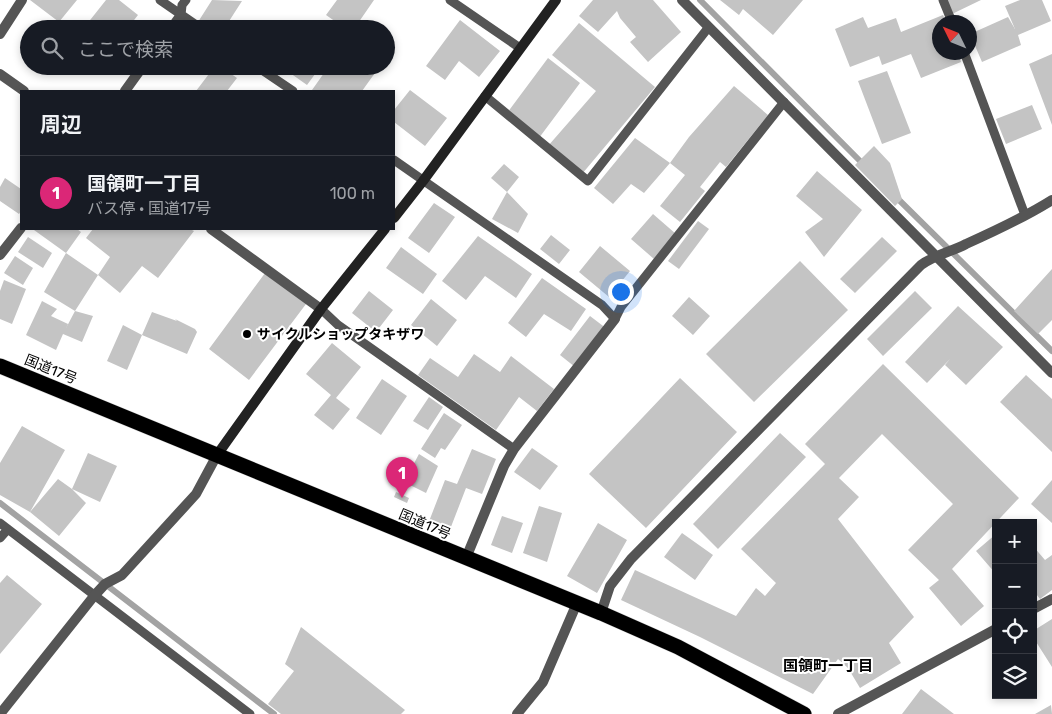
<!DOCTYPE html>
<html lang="ja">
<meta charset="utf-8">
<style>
body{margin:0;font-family:Rubik,"Noto Sans JP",sans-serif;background:#20242c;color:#f1f3f6}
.controls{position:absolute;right:15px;bottom:15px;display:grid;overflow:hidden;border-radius:0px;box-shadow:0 2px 8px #0003}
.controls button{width:45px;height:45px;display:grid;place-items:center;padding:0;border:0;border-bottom:1px solid #363941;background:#171b24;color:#f1f3f6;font:25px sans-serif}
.compass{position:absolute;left:932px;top:15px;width:45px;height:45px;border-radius:50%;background:#171b24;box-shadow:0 2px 8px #0003;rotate:313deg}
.you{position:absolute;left:620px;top:291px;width:18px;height:18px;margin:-12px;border:4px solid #fff;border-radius:50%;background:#1a73e8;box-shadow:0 0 0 8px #1a73e833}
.badge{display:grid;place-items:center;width:32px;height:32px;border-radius:50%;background:#db2777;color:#fff;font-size:16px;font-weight:700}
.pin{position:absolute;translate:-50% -41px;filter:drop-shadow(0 1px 2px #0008)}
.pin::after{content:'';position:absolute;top:26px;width:18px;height:15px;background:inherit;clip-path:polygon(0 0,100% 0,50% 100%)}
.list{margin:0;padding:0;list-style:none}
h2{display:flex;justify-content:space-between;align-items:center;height:65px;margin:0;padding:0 20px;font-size:21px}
h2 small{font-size:16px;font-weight:400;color:#9ea1a6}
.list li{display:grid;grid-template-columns:32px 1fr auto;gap:15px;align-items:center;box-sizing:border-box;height:75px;padding:0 20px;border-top:1px solid #363941}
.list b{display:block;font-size:19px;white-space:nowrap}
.list p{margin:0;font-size:16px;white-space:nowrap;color:#9ea1a6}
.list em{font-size:16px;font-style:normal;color:#9ea1a6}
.icon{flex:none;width:28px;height:28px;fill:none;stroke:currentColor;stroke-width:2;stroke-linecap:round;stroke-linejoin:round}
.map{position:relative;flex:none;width:1052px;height:714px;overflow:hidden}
.search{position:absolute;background:#171b24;box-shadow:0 2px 8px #0003;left:20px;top:20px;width:375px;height:55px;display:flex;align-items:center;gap:12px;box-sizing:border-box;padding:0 18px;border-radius:28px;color:#9ea1a6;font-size:19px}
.panel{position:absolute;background:#171b24;box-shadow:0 2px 8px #0003;left:20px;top:90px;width:375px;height:140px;border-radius:0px}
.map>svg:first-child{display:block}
</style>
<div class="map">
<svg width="1052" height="714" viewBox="0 0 1052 714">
<rect width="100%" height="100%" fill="#fff"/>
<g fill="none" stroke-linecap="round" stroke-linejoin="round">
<path stroke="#a3a3a3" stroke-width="6" d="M 700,0 L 865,166
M 895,196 L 1052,351
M 0,503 L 274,714"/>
</g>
<path fill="#c4c4c4" d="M 30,0 L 77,0 L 59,22 Z
M 106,0 L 119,0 L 138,15 L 127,29 L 83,29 Z
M 212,0 L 242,1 L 224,29 L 208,29 L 198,22 Z
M 337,0 L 374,0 L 354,29 L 346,29 L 326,15 Z
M 593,0 L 653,0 L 681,32 L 648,62 L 630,42 L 636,37 L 620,18 L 617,11 L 598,32 L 579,16 Z
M 720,0 L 803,0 L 773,35 L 743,9 L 739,15 Z
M 945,0 L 981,0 L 952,14 Z
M 1020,0 L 1042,0 L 1051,21 L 1018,35 L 1021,45 L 982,62 L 970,34 L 1008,17 L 1015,29 L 1005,6 Z
M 943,15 L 946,22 L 940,22 L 940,52 L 958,52 L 961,62 L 921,78 L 911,54 L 882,65 L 879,56 L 850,67 L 835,29 L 863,17 L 868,28 L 896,18 L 901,32 Z
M 460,20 L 500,51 L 479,77 L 459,61 L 445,80 L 426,66 Z
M 579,23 L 655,87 L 582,174 L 548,146 L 596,91 L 552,55 Z
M 1052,54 L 1052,125 L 1029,64 Z
M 548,58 L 580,83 L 536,142 L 504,117 Z
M 215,66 L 220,66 L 237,78 L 227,91 L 196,91 Z
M 285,66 L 321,66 L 307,85 L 283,68 Z
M 329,66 L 380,66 L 362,91 L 315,91 L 312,90 Z
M 887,71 L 911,133 L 882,144 L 858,81 Z
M 734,86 L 768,115 L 726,167 L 720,162 L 700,187 L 705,191 L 680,222 L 660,206 L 685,175 L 670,163 L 644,193 L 631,184 L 613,204 L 594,188 L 635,138 L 670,163 L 689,137 Z
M 410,90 L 447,118 L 425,146 L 394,122 L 394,110 Z
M 1032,105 L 1042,129 L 1006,144 L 996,119 Z
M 874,146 L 890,163 L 902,199 L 895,206 L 855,165 Z
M 504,164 L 519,177 L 507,192 L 491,178 Z
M 817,171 L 862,210 L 824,257 L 805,232 L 823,219 L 796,196 Z
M 5,178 L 21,189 L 21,211 L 19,214 L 0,201 L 0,187 Z
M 507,192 L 528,214 L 518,233 L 492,219 Z
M 434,203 L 455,217 L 429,253 L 408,238 Z
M 653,214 L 676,234 L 654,259 L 631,239 Z
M 698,221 L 709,229 L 679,269 L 668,261 Z
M 35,229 L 77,229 L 81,232 L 66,253 L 34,230 Z
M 93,229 L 190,229 L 194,231 L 158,278 L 142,266 L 120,293 L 98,275 L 110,257 L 86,238 Z
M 551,235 L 570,250 L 559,264 L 540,249 Z
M 478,236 L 532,274 L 516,298 L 485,276 L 466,300 L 442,281 Z
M 28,237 L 52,253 L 43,268 L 18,252 Z
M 882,237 L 897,251 L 855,293 L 840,279 Z
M 600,246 L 630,271 L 609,297 L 579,272 Z
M 401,247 L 437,274 L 423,294 L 386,268 Z
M 66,253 L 98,275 L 75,311 L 44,292 Z
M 15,256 L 33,268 L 23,285 L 4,273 Z
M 800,261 L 848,310 L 754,402 L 706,354 Z
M 268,269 L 309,300 L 249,380 L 209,349 Z
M 1052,269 L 1052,320 L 1038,334 L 1014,311 Z
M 542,278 L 586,309 L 571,331 L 544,314 L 526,337 L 508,323 Z
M 4,280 L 26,289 L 12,324 L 0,319 L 0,291 Z
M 369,291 L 393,310 L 376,332 L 352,313 Z
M 915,291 L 932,308 L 883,356 L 867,339 Z
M 689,297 L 710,316 L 693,335 L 672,316 Z
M 431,299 L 457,320 L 437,346 L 411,325 Z
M 42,301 L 57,309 L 51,316 L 68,324 L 65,330 L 75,311 L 93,316 L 82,342 L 63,334 L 56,350 L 26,335 Z
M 958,306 L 1003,347 L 966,385 L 945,365 L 950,359 L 927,383 L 905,362 Z
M 152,312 L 177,321 L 175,319 L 195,329 L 197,332 L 187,354 L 142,335 L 127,370 L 107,361 L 123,325 L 142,335 Z
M 590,316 L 611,332 L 580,371 L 560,355 Z
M 332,343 L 361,367 L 336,398 L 350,409 L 333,430 L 314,415 L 331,395 L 306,374 Z
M 474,354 L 500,372 L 511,356 L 554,389 L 537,411 L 519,397 L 496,430 L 418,375 L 430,358 L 458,377 Z
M 883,364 L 1019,498 L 952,569 L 984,606 L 961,626 L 929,588 L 939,580 L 908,550 L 953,504 L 882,434 L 839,478 L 859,497 L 838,519 L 914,617 L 889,643 L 901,663 L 860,688 L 848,668 L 838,659 L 813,694 L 700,637 L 621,600 L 635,570 L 736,616 L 756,588 L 765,596 L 776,583 L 741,549 L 825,464 L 805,444 Z
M 1026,375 L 1052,399 L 1052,452 L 1000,402 Z
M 680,378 L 737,432 L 646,528 L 589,474 Z
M 382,379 L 407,396 L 381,435 L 356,418 Z
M 429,397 L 443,407 L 428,430 L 413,421 Z
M 444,413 L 462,425 L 445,450 L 441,448 L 435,458 L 421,449 Z
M 22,426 L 65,450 L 30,512 L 58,479 L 72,489 L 86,503 L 59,536 L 30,512 L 0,495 L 0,463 Z
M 780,433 L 806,457 L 718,549 L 693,524 Z
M 532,448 L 558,466 L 540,490 L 514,472 Z
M 472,449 L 496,459 L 482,494 L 466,488 L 449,532 L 428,524 L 445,480 L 457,484 Z
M 88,453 L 117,466 L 100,502 L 72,489 Z
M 419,454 L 438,466 L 426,493 L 404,482 Z
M 1052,480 L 1052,523 L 1031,504 Z
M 396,492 L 409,498 L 407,503 L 394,497 Z
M 539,506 L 562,513 L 547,562 L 523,553 Z
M 502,516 L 523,523 L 512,553 L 491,545 Z
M 598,523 L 627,540 L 597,593 L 567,576 Z
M 682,533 L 713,555 L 695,580 L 664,557 Z
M 996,534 L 996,574 L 976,551 Z
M 1033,546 L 1045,560 L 1052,555 L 1052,590 L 1040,599 L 1033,590 Z
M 7,575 L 42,604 L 0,654 L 0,583 Z
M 1052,619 L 1052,667 L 1033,637 L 1033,631 Z
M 301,627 L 405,710 L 401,714 L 281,714 L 268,704 L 294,671 L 285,664 Z
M 921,689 L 954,714 L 902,714 Z
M 1051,705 L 1052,714 L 1035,714 Z"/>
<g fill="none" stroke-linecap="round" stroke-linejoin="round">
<defs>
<path id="highway" d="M 0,366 L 601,613 L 678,647 L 804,714"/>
</defs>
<use href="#highway" stroke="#dbdbdb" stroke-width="16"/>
<path stroke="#555" stroke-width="9" d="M 160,0 L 202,29
M 450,0 L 520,48
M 943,0 L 952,22
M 181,15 L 182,5 L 186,0
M 964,52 L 1025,215
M 256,66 L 293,91
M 485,96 L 588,181 L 708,28
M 394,160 L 602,305 L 615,319 L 621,307 L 784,102
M 321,309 L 338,325 L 514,449
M 0,523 L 250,714
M 0,538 L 8,529"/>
<path stroke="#555" stroke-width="10" d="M 682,0 L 1052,373
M 171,29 L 181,15
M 0,34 L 22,0
M 0,74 L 24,91
M 125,91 L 143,66
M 211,229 L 321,309
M 0,255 L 21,228
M 466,558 L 504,466 L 514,449 L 615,319
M 1033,609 L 1052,599
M 601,613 L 610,586 L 631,559 L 921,265 C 934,255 951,252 966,244 C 995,231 1025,217 1052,200
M 0,714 L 94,596 L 105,584 L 122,575 L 196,494 L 217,455
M 517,714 L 543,682 L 577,603
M 838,714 L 996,629"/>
<path stroke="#222" stroke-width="10" d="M 394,218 L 423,181 L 556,0
M 217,455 L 321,309 L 385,229"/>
<use href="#highway" stroke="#000" stroke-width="15"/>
</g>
<circle fill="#000" stroke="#fff" stroke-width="2" cx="247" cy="334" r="5"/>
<g text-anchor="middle" stroke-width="4" stroke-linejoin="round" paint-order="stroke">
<g font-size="14" font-weight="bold" fill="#000" stroke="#fff" text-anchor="start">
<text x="257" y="339">サイクルショップタキザワ</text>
</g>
<g font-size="14" fill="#000" stroke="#fff">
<text transform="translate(51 369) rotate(22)" y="5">国道17号</text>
<text transform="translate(425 524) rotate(23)" y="5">国道17号</text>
</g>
<g font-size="15" font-weight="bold" fill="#000" stroke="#fff">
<text x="828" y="671">国領町一丁目</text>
</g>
</g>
</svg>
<div class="controls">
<button>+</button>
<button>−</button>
<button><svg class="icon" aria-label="locate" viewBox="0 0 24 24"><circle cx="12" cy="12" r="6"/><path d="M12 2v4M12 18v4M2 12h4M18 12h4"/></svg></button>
<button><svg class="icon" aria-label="layers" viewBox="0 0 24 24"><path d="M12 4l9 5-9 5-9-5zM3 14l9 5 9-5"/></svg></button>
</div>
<svg class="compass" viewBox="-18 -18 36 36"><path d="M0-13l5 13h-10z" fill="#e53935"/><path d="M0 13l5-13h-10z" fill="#9ea1a6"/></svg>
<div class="you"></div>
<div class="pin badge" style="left:402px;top:498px">1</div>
<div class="search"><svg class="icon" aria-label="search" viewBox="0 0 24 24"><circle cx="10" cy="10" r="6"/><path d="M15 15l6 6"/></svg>ここで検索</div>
<section class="panel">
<h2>周辺<small></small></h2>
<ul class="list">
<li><span class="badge">1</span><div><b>国領町一丁目</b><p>バス停 · 国道17号</p></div><em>100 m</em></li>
</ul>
</section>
</div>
